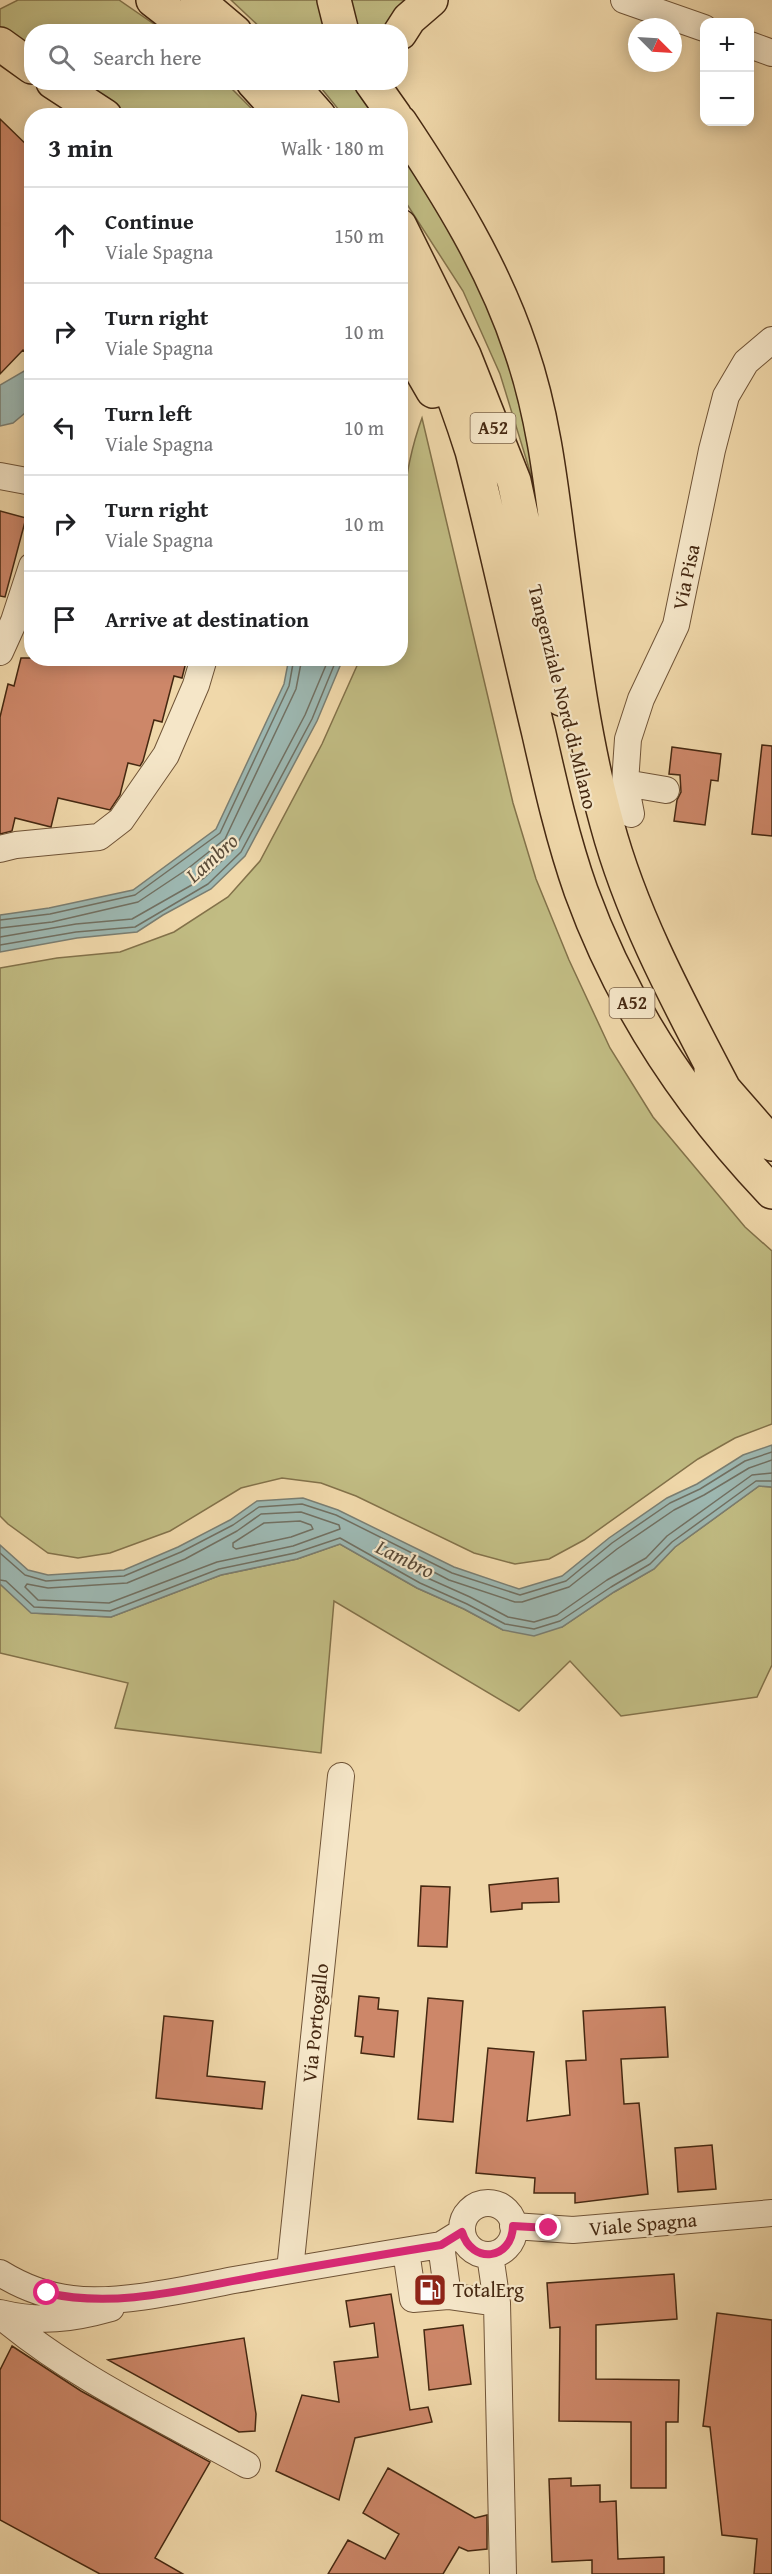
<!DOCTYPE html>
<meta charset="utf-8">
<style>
body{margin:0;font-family:"Gentium Book Plus",serif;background:#f2f2f2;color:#202124}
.controls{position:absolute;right:18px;top:18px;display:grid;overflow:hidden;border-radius:12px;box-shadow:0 3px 15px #0003}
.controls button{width:54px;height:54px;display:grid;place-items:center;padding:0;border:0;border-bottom:2px solid #e0e0e0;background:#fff;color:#202124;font:30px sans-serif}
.compass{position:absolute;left:628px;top:18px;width:54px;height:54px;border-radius:50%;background:#fff;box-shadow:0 3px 15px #0003;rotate:114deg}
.stop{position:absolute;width:18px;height:18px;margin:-14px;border:4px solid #db2777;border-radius:50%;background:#fff}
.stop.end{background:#db2777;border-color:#fff;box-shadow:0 2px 6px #0008}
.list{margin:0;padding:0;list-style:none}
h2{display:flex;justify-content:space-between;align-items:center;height:78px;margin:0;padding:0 24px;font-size:26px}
h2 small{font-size:20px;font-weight:400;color:#757577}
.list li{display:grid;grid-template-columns:39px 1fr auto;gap:18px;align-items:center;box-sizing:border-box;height:96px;padding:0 24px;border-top:2px solid #e0e0e0}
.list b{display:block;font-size:22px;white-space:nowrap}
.list p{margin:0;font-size:20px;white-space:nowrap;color:#757577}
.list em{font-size:20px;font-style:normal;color:#757577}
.icon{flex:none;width:33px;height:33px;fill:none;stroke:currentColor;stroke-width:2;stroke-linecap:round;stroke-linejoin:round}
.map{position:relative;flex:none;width:772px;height:2574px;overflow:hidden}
.search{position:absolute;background:#fff;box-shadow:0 3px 15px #0003;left:24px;top:24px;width:384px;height:66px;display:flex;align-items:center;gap:15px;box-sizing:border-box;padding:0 21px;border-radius:24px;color:#757577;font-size:22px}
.panel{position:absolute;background:#fff;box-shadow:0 3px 15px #0003;left:24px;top:108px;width:384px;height:558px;border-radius:24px}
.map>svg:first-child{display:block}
</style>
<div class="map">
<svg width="772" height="2574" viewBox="0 0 772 2574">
<rect width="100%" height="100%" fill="#f0d8aa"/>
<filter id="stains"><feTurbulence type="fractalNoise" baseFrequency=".00333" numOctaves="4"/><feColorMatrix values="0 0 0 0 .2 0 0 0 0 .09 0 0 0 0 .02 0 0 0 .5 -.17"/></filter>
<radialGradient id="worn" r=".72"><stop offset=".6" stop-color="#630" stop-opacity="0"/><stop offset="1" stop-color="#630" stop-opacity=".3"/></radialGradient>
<path fill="#c1bc83" stroke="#83724a" stroke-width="1.5" d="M 18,0 L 119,0 L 164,31 L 32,32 L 31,56 L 0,35 L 0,9 Z
M 231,0 L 329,0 L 334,31 L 264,31 Z
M 346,0 L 422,0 L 395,32 L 352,31 Z
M 69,83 L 226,83 L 258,115 L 128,115 L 91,98 Z
M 317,83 L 360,83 L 384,115 L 343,115 Z
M 400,138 L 481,274 L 535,450 L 549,573 L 532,478 L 500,374 L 463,291 L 401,195 Z
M 422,418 L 513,803 L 536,879 L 569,960 L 610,1048 L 653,1117 L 745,1227 L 772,1251 L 772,1424 L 735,1438 L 698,1459 L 584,1540 L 549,1559 L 515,1564 L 474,1553 L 356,1496 L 321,1483 L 282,1478 L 241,1488 L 170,1531 L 110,1553 L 78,1558 L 48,1553 L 8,1524 L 0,1516 L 0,968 L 57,958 L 120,952 L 174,932 L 228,897 L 260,861 L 322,744 L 360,659 L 400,658 C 400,578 394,494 422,418 Z
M 759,1486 L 772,1487 L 772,1665 L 757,1697 L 621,1716 L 570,1661 L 519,1711 L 334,1601 L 321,1753 L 115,1728 L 128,1683 L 0,1653 L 0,1584 L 32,1613 L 111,1617 L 221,1575 L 297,1559 L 340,1544 L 417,1588 L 464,1609 L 503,1630 L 562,1627 L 614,1592 L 654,1569 L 675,1547 Z"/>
<path fill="#9db8b2" stroke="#7a7e72" stroke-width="1.5" d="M 31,367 L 31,408 L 13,423 L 0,426 L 0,385 Z
M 289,658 L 343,659 L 317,721 L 245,856 L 211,889 L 163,915 L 137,932 L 77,938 L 0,952 L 0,915 L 49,908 L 133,890 L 216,829 L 284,684 Z
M 772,1445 L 772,1487 L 759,1486 L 675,1547 L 654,1569 L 614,1592 L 562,1627 L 534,1636 L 503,1630 L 464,1609 L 417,1588 L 340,1544 L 297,1559 L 221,1575 L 111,1617 L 31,1613 L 0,1584 L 0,1545 L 28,1570 L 48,1575 L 124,1570 L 178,1547 L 230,1520 L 257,1501 L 303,1498 L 338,1510 L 454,1567 L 519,1589 L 562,1576 L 609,1538 L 667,1498 L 697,1484 L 743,1455 Z"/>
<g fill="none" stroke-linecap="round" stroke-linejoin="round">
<path stroke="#717062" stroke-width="1.5" d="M 0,920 L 50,914 L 135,895 L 220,833 L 289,686 L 294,658
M 0,928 L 52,922 L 138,902 L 186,870 L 225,839 L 296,689 L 302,658
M 0,937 L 76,924 L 132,919 L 204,878 L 235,848 L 305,715 L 329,658
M 0,945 L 76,932 L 135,927 L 208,884 L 241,852 L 312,719 L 337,658
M 772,1460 L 749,1468 L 704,1495 L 674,1510 L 617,1549 L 569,1587 L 522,1602 L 515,1602 L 449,1580 L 380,1544 L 376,1548 L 423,1576 L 470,1597 L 508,1617 L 534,1622 L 557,1615 L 607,1580 L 646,1558 L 667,1536 L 752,1475 L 772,1473
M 301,1512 L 339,1525 L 340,1529 L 293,1546 L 217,1562 L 109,1603 L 38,1600 L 25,1587 L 27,1584 L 48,1588 L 127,1583 L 185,1559 L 237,1531 L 261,1514 Z
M 300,1521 L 311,1525 L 313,1529 L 291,1537 L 236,1549 L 233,1547 L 233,1543 L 264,1523 Z
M 0,1553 L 25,1575 L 46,1581 L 124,1576 L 181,1552 L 233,1525 L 259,1507 L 302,1504 L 336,1515 L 452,1573 L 520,1595 L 566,1581 L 612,1543 L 670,1503 L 700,1489 L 745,1461 L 772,1452
M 0,1580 L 6,1581 L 34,1607 L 110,1611 L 219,1569 L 295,1553 L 340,1538 L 420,1583 L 467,1604 L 505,1624 L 534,1629 L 560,1621 L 611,1587 L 650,1564 L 672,1542 L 756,1481 L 772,1481"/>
</g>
<path fill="#cd8769" stroke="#452811" stroke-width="1.5" d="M 0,119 L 32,150 L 32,358 L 23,350 L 0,374 Z
M 0,511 L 26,518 L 5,597 L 0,596 Z
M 21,658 L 187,658 L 182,678 L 174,676 L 162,722 L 154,720 L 143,761 L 140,766 L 128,763 L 120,795 L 110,810 L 58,798 L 51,827 L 15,818 L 12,831 L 0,834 L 0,717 L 8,684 L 14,686 Z
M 762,745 L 772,746 L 772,836 L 752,834 Z
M 672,747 L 721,754 L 718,781 L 711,780 L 705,825 L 674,821 L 677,800 L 681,792 L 680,775 L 669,774 Z
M 558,1878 L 559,1902 L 522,1903 L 522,1909 L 491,1912 L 489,1885 Z
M 421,1886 L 450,1887 L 447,1947 L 418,1946 Z
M 359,1996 L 379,1998 L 378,2009 L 398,2011 L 394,2057 L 361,2053 L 363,2037 L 355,2036 Z
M 428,1998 L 463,2001 L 453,2122 L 418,2119 Z
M 665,2007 L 668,2057 L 621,2059 L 624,2104 L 639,2103 L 648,2194 L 575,2203 L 575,2193 L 534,2193 L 535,2178 L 476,2173 L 488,2048 L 534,2052 L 527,2121 L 570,2115 L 566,2061 L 586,2060 L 583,2011 Z
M 164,2016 L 213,2021 L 207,2076 L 265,2082 L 262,2109 L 156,2098 Z
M 712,2145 L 716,2189 L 678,2192 L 675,2148 Z
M 674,2274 L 677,2319 L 596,2325 L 596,2379 L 679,2380 L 678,2422 L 666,2422 L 666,2488 L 631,2488 L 631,2422 L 559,2421 L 560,2327 L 550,2328 L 547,2283 Z
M 391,2294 L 410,2410 L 428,2407 L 432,2422 L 355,2438 L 339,2500 L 276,2471 L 302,2395 L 339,2402 L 334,2362 L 378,2357 L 374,2323 L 350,2327 L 346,2301 Z
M 717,2313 L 772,2320 L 772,2574 L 754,2574 L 757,2539 L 722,2535 L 710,2427 L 703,2426 Z
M 463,2325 L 471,2384 L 429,2390 L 424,2330 Z
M 244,2338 L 256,2414 L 255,2431 L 239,2432 L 108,2360 Z
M 12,2346 L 81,2391 L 210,2462 L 155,2558 L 183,2574 L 100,2574 L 0,2520 L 0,2370 Z
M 388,2468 L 475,2518 L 487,2515 L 487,2549 L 468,2551 L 459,2547 L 443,2574 L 328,2574 L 348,2540 L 385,2559 L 399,2534 L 363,2513 Z
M 571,2478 L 571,2486 L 600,2485 L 600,2502 L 616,2501 L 618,2559 L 664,2557 L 664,2574 L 592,2574 L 592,2560 L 552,2562 L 549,2479 Z"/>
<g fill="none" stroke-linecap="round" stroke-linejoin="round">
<defs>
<path id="minor" d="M 624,0 L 704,28
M 750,45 L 772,53
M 0,476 L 32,482
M 0,652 L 14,621 L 32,566
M 625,783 L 631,814
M 666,790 L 625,783 L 628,739 L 641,699 L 676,625 L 712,450 L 726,396 L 746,362 L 772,340
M 0,849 L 16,845 L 99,837 L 121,820 L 166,755 L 196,685 L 204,658
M462 2229a26 26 0 1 1 52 0a26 26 0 1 1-52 0Z
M 513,2226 L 573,2230 L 772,2213
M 441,2245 L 448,2296
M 406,2251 L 413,2299 L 448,2296 L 497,2303
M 490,2255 L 497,2303 L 503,2574
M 290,2270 L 341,1776
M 0,2273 C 21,2286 47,2296 72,2299 C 118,2305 188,2289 234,2280 C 303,2268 372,2256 441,2245 L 462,2232
M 0,2313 C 41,2323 72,2319 111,2308
M 0,2315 C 73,2377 164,2419 247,2465"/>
<path id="highway" d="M 153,0 L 194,32
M 197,0 L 235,32
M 334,0 L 342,32
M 400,33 L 409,19 L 431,0
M 0,44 L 32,67
M 53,82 L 105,116
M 253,82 L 284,116
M 289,82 L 319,116
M 371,82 L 395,116
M 400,122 C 448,194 494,268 521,350 C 542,411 550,475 558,538 C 571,634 581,730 607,824 C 632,917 679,1003 724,1089
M 400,226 L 464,355 L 514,481 L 561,699
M 400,278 C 430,333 453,391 472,451 C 496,545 516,639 539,734 C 551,787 563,840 581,891 C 622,1004 690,1106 772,1192
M 400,334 L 433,391
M 711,1069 L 724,1089 L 772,1144"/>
</defs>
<use href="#minor" stroke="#705437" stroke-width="28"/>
<use href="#highway" stroke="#452811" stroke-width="36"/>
<use href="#minor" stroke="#f5e6c8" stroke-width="26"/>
<use href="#highway" stroke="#f0d8aa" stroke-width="33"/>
</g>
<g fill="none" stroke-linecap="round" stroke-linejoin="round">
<path stroke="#db2777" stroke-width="8" d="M 47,2293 C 117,2309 191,2288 260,2276 C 320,2265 380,2255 441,2245 L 462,2232 C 472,2265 512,2260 513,2226 L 549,2228"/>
</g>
<defs>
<symbol id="fuel-square" viewBox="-11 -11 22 22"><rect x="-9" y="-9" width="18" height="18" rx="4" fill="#8f2418" stroke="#f5e6c8"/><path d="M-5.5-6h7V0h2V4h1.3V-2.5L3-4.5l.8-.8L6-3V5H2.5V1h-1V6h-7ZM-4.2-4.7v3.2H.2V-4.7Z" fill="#fff"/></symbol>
</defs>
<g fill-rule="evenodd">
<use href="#fuel-square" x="411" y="2271" width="38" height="38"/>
</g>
<g text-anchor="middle" stroke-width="4.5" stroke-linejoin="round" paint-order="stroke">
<g fill="#f5e6c8" stroke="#7a6148" stroke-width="1.5">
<rect x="470.5" y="413" width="45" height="30" rx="4.5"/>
<rect x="609.5" y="988" width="45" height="30" rx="4.5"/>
</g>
<g font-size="18" font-weight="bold" fill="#452811">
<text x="493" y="434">A52</text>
<text x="632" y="1009">A52</text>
</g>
<g font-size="20" fill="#452811" stroke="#f5e6c8">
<text transform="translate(686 577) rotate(-78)" y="7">Via Pisa</text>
<text transform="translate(563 697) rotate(76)" y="7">Tangenziale Nord di Milano</text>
<text transform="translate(315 2023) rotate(-84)" y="7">Via Portogallo</text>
<text transform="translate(643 2224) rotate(-5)" y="7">Viale Spagna</text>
</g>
<g font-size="20" fill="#452811" stroke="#f5e6c8" text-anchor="start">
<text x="453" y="2297">TotalErg</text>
</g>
<g font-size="21" font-style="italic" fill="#5b4c39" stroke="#f5e6c8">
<text transform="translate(212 858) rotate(-42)" y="7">Lambro</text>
<text transform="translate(405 1559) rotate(26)" y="7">Lambro</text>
</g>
</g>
<rect width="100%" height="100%" filter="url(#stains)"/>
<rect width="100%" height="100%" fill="url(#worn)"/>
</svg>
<div class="controls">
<button>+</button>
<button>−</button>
</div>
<svg class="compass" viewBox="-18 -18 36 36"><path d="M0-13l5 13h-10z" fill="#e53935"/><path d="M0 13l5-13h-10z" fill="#757577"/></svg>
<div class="stop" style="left:47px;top:2293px"></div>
<div class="stop end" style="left:549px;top:2228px"></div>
<div class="search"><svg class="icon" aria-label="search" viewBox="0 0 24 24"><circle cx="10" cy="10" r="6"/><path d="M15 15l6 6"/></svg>Search here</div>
<section class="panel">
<h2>3 min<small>Walk · 180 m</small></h2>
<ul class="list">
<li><svg class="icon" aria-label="ahead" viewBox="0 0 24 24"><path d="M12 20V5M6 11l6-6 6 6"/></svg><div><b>Continue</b><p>Viale Spagna</p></div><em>150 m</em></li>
<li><svg class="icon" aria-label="right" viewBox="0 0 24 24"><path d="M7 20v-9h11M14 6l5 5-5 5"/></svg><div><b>Turn right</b><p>Viale Spagna</p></div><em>10 m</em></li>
<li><svg class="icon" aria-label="left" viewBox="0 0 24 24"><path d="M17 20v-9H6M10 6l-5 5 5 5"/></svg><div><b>Turn left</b><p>Viale Spagna</p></div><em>10 m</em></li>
<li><svg class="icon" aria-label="right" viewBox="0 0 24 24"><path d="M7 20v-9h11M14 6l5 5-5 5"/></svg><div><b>Turn right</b><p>Viale Spagna</p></div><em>10 m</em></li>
<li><svg class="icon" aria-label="arrive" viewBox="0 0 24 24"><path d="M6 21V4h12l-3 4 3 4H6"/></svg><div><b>Arrive at destination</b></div></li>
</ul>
</section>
</div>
